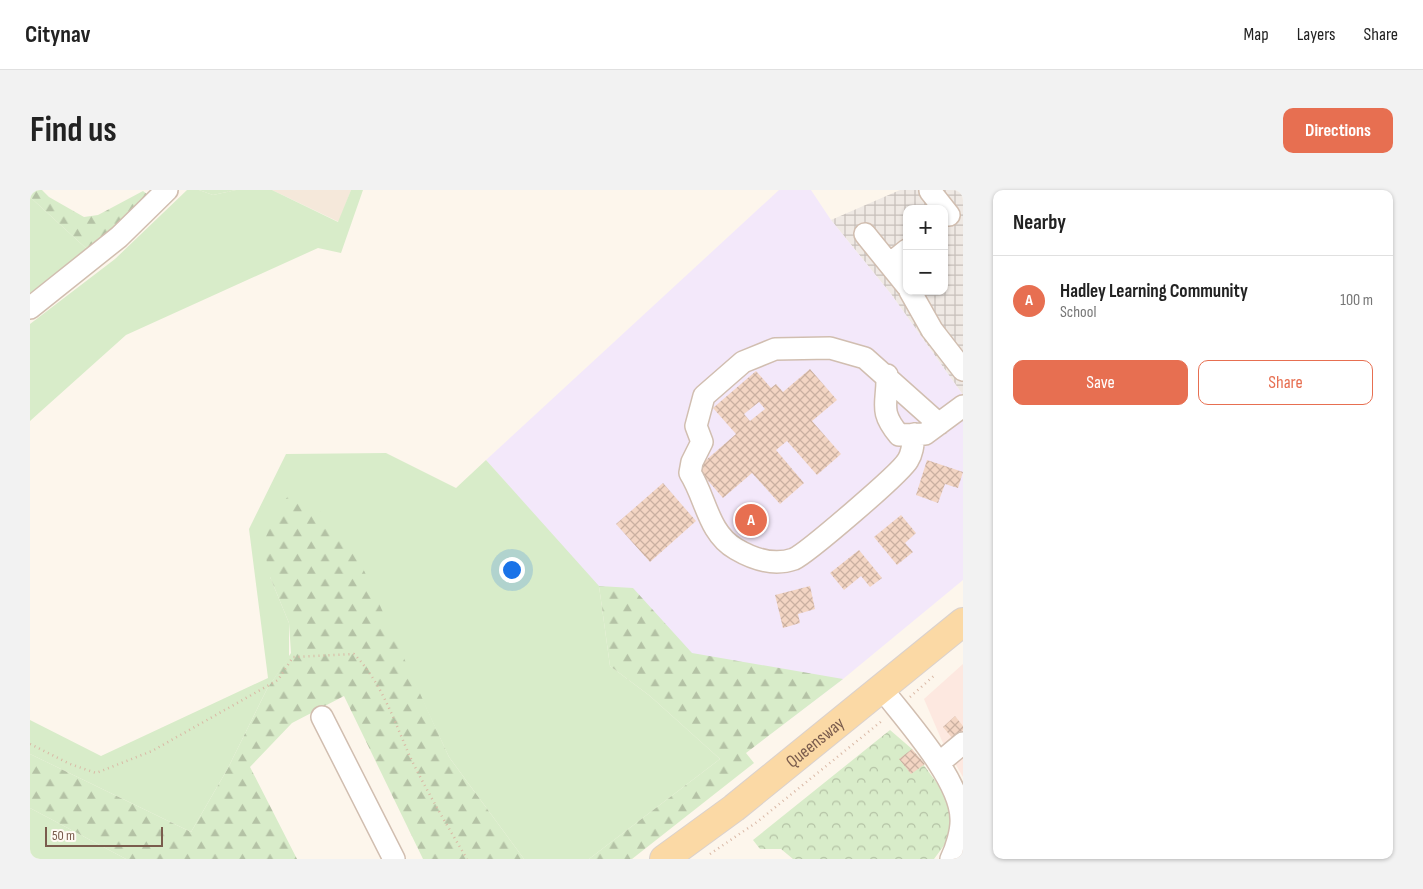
<!DOCTYPE html>
<meta charset="utf-8">
<style>
body{margin:0;font-family:"Sofia Sans Condensed",sans-serif;background:#f2f2f2;color:#222}
.controls{position:absolute;right:15px;top:15px;display:grid;overflow:hidden;border-radius:10px;box-shadow:0 1px 4px #0004}
.controls button{width:45px;height:45px;display:grid;place-items:center;padding:0;border:0;border-bottom:1px solid #e0e0e0;background:#fff;color:#222;font:25px sans-serif}
.scale{position:absolute;left:15px;bottom:12px;width:118px;box-sizing:border-box;padding-left:5px;border:2px solid #7a5c4d;border-top:0;font-size:14px;line-height:18px;white-space:nowrap;color:#7a5c4d;-webkit-text-stroke:4px #fffaf3;paint-order:stroke}
.you{position:absolute;left:481px;top:379px;width:18px;height:18px;margin:-12px;border:4px solid #fff;border-radius:50%;background:#1a73e8;box-shadow:0 0 0 8px #1a73e833}
.badge{display:grid;place-items:center;width:32px;height:32px;border-radius:50%;background:#e76f51;color:#fff;font-size:16px;font-weight:700}
.pin{position:absolute;translate:-50% -50%;border:2px solid #fff;box-shadow:0 1px 5px #0006}
.list{margin:0;padding:0;list-style:none}
h2{display:flex;justify-content:space-between;align-items:center;height:65px;margin:0;padding:0 20px;font-size:21px}
h2 small{font-size:16px;font-weight:400;color:#767676}
.list li{display:grid;grid-template-columns:32px 1fr auto;gap:15px;align-items:center;box-sizing:border-box;height:90px;padding:0 20px;border-top:1px solid #e0e0e0}
.list b{display:block;font-size:19px;white-space:nowrap}
.list p{margin:0;font-size:16px;white-space:nowrap;color:#767676}
.list em{font-size:16px;font-style:normal;color:#767676}
.actions{display:flex;gap:10px;padding:15px 20px}
.actions a{flex:1;padding:11px 0;border:1px solid #e76f51;border-radius:10px;text-align:center;font-size:18px;color:#e76f51}
.actions .main{background:#e76f51;color:#fff}
.map{position:relative;flex:none;width:933px;height:669px;overflow:hidden;border-radius:10px}
header{display:flex;align-items:center;gap:30px;box-sizing:border-box;height:70px;padding:0 25px;background:#fff;border-bottom:1px solid #e0e0e0}
header strong{font-size:24px}
nav{display:flex;gap:28px;margin-inline-start:auto;font-size:18px}
.intro{display:flex;align-items:center;justify-content:space-between;box-sizing:border-box;height:120px;padding:0 30px}
h1{margin:0;font-size:35px}
.button{padding:12px 22px;border-radius:10px;background:#e76f51;color:#fff;font-size:18px;font-weight:700}
main{display:flex;gap:30px;padding:0 30px}
aside{flex:1;background:#fff;border-radius:10px;box-shadow:0 1px 4px #0004}
.map>svg:first-child{display:block}
</style>
<header>
<strong>Citynav</strong>
<nav><a>Map</a><a>Layers</a><a>Share</a></nav>
</header>
<div class="intro"><h1>Find us</h1><a class="button">Directions</a></div>
<main>
<div class="map">
<svg width="933" height="669" viewBox="0 0 933 669">
<defs>
<pattern id="industrial-grid" width="8" height="8" patternUnits="userSpaceOnUse" patternTransform="scale(1.25)"><rect width="8" height="8" fill="#efe9e4"/><path d="M0 4h8M4 0v8" fill="none" stroke="#c7c0bb"/></pattern>
<pattern id="forest-firs" width="22" height="20" patternUnits="userSpaceOnUse" patternTransform="scale(1.25)"><rect width="22" height="20" fill="#d8ecc9"/><path d="M5 1l3.5 6h-7zM16 11l3.5 6h-7z" fill="#b4c2a5"/></pattern>
<pattern id="park-crowns" width="20" height="18" patternUnits="userSpaceOnUse" patternTransform="scale(1.25)"><rect width="20" height="18" fill="#d8ecc9"/><path d="M2 6a3 3 0 1 1 6 0M12 15a3 3 0 1 1 6 0" fill="none" stroke="#b4c2a5"/></pattern>
<pattern id="building-cross-hatch" width="8" height="8" patternUnits="userSpaceOnUse" patternTransform="scale(1.25)"><rect width="8" height="8" fill="#f3d5c3"/><path d="M0 0l8 8M0 8l8-8" fill="none" stroke="#cab0a1"/></pattern>
</defs>
<rect width="100%" height="100%" fill="#fdf6ec"/>
<path fill="#f5e8da" d="M 242,0 L 321,0 L 309,32 Z"/>
<path fill="#fde8e0" d="M 933,474 L 933,587 L 912,551 L 894,509 Z"/>
<path fill="url(#industrial-grid)" fill-rule="evenodd" d="M 870,0 L 933,0 L 933,205 L 861,104 L 801,30 ZM 877,19 L 914,19 L 914,101 L 877,101 Z"/>
<path fill="#f3e8fa" d="M 749,0 L 781,0 L 801,30 L 861,104 L 933,205 L 933,390 L 813,489 L 715,563 L 456,270 Z"/>
<path fill="#d8ecc9" d="M 157,0 L 169,0 L 183,5 L 206,0 L 242,0 L 308,32 L 321,0 L 333,0 L 311,63 L 288,58 L 96,145 L 0,231 L 0,134 L 85,69 Z
M 0,7 L 58,60 L 0,103 Z
M 356,263 L 426,298 L 456,270 L 569,396 L 580,476 L 620,506 L 690,569 L 559,669 L 494,669 L 419,567 L 318,350 L 240,387 L 259,433 L 259,467 L 237,499 L 198,578 L 161,642 L 0,564 L 0,530 L 71,566 L 238,488 L 219,339 L 256,264 Z
M 0,618 L 96,669 L 0,669 Z"/>
<path fill="url(#forest-firs)" d="M 0,0 L 12,0 L 19,7 L 54,27 L 68,25 L 113,1 L 119,6 L 58,60 L 0,7 Z
M 169,0 L 206,0 L 183,5 Z
M 261,303 L 285,316 L 321,352 L 419,567 L 494,669 L 393,669 L 314,506 L 262,533 L 220,577 L 267,669 L 96,669 L 0,618 L 0,564 L 161,642 L 198,578 L 237,499 L 261,463 L 259,433 L 240,387 L 233,354 L 247,319 Z
M 569,396 L 603,398 L 662,463 L 813,489 L 716,563 L 724,573 L 602,669 L 559,669 L 690,569 L 620,506 L 580,476 Z"/>
<path fill="url(#park-crowns)" d="M 860,540 L 882,559 L 920,611 L 921,646 L 904,669 L 763,669 L 751,659 L 730,659 L 723,650 Z"/>
<path fill="url(#building-cross-hatch)" fill-rule="evenodd" d="M 780,179 L 807,210 L 782,231 L 811,264 L 787,285 L 757,251 L 746,260 L 774,293 L 750,314 L 722,283 L 693,308 L 667,278 L 706,244 L 683,218 L 726,181 L 741,198 L 746,194 L 753,202 ZM 729,212 L 735,219 L 720,231 L 714,224 Z
M 897,270 L 933,282 L 928,298 L 915,294 L 908,313 L 886,305 Z
M 633,293 L 666,331 L 620,372 L 586,334 Z
M 871,325 L 886,343 L 875,353 L 883,362 L 867,375 L 844,347 Z
M 829,360 L 852,388 L 840,397 L 831,386 L 814,400 L 800,383 Z
M 780,396 L 785,419 L 768,424 L 770,433 L 753,438 L 745,405 Z
M 925,526 L 933,536 L 933,540 L 923,549 L 913,537 Z
M 882,559 L 895,574 L 881,584 L 869,569 Z"/>
<g fill="none" stroke-linecap="round" stroke-linejoin="round">
<defs>
<path id="minor" d="M 900,1 L 919,25
M 835,44 L 877,96
M 861,73 L 877,60
M 880,101 L 902,140 L 933,180
M 0,118 L 89,47 L 137,0
M 857,185 C 858,214 848,220 869,245 L 895,244 L 933,216
M 884,244 C 883,253 883,262 878,270 C 871,283 777,363 764,369 C 744,376 723,369 706,359 C 678,343 676,308 660,283 L 662,272 L 672,252 L 666,236 L 674,206 L 713,172 L 745,159 L 800,158 L 835,168 L 909,234
M 852,499 C 876,530 930,589 931,628 C 932,640 926,659 921,669
M 292,527 L 364,669
M 909,573 L 933,553"/>
<g id="major">
<path id="s1" d="M 634,669 L 704,618 L 933,432"/>
</g>
</defs>
<use href="#minor" stroke="#d1beb0" stroke-width="24"/>
<use href="#major" stroke="#dad1cd" stroke-width="30"/>
<path stroke="#d9b8a5" stroke-width="2.5" stroke-dasharray="1 4" stroke-linecap="butt" d="M 880,507 L 906,484
M 0,554 L 40,574 L 66,583 L 122,561 L 248,490 L 263,467 L 324,464 C 353,494 365,534 382,571 C 399,605 418,637 437,669
M 680,664 L 727,632 L 853,530"/>
<use href="#minor" stroke="#fff" stroke-width="21"/>
<use href="#major" stroke="#fbd9a5" stroke-width="28"/>
</g>
<g text-anchor="middle" stroke-width="5" stroke-linejoin="round" paint-order="stroke">
<g font-size="18" fill="#7a5c4d" stroke="#fffaf3">
<text dy="6" stroke="none"><textPath href="#s1" startOffset="191">Queensway</textPath></text>
</g>
</g>
</svg>
<div class="controls">
<button>+</button>
<button>−</button>
</div>
<div class="scale">50 m</div>
<div class="you"></div>
<div class="pin badge" style="left:721px;top:330px">A</div>
</div>
<aside>
<h2>Nearby<small></small></h2>
<ul class="list">
<li><span class="badge">A</span><div><b>Hadley Learning Community</b><p>School</p></div><em>100 m</em></li>
</ul>
<div class="actions"><a class="main">Save</a><a>Share</a></div>
</aside>
</main>
